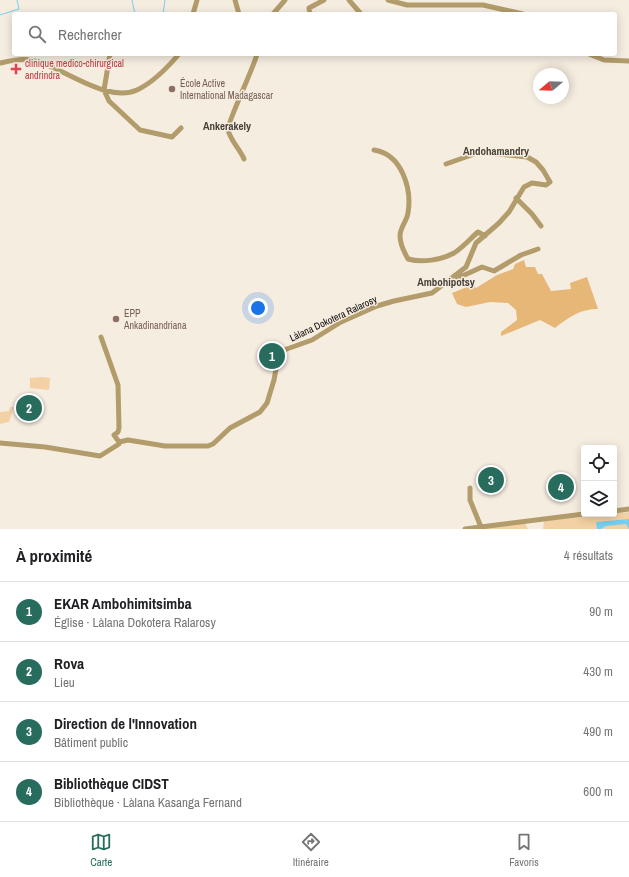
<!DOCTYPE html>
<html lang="fr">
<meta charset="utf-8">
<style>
body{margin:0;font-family:"Archivo Narrow",sans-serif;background:#f6f6f6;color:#202124}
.controls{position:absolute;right:12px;bottom:12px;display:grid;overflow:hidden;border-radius:4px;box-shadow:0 2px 10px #0003}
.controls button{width:36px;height:36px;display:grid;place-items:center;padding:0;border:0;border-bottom:1px solid #e0e0e0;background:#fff;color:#202124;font:20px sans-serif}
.compass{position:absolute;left:533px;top:68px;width:36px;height:36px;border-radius:50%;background:#fff;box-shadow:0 2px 10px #0003;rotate:251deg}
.you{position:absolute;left:258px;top:308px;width:14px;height:14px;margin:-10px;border:3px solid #fff;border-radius:50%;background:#1a73e8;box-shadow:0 0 0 6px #1a73e833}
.badge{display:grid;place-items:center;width:26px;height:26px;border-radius:50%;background:#286c5d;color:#fff;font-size:13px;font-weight:700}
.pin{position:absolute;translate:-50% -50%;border:2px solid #fff;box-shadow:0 1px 4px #0006}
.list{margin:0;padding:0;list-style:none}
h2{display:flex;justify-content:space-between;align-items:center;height:52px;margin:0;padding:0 16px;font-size:17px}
h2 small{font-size:13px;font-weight:400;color:#757577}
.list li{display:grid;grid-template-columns:26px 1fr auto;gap:12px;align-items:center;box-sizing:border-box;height:60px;padding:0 16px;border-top:1px solid #e0e0e0}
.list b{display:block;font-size:15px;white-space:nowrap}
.list p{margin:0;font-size:13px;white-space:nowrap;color:#757577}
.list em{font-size:13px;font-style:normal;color:#757577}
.icon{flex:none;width:22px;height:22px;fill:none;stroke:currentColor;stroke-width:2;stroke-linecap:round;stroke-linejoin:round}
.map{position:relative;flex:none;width:629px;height:529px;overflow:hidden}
.search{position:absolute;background:#fff;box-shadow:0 2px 10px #0003;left:12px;right:12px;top:12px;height:44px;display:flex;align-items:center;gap:10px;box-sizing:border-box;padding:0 14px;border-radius:4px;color:#757577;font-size:15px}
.sheet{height:292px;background:#fff}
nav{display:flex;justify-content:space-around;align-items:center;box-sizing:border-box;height:56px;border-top:1px solid #e0e0e0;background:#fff;font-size:11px;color:#757577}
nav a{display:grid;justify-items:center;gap:2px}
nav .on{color:#286c5d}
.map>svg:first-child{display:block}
</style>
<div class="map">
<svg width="629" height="529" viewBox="0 0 629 529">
<rect width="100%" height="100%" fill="#f6ede1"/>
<path fill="#f4d1a4" d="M 42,377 L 50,378 L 49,390 L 30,388 L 30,378 Z
M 10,407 L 14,407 L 9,422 L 0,424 L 0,412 L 9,411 Z
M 629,512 L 629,529 L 543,529 L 544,521 Z
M 525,523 L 528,529 L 468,529 Z"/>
<path fill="#e7b778" d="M 524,260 L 526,267 L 535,267 L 538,274 L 542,274 L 551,291 L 571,289 L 570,283 L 587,277 L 598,309 C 580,309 569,317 555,328 L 540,320 L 501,336 L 501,332 L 517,320 L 516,310 L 508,303 L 490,302 L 466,307 L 457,304 L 452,293 L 472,285 L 476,288 L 497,275 L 513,269 L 515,264 Z"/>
<path fill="#76cff0" d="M 629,519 L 629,529 L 626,524 L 606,526 L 601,529 L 597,529 L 596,522 Z"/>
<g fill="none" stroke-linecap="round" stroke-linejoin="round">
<path stroke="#76cff0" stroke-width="1" d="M 132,0 L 135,14
M 163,14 L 165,0
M 0,15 L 19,9 L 17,0"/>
<path stroke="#b39c6b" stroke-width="5" d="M 235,0 L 239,14
M 349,0 L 361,14
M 388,0 L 407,5 L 483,5 L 523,14
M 193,14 L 197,0
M 273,14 L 285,0
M 310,14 L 309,8 L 324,0
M 110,54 L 104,90 L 109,101 L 140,130 L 172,137 L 181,128
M 589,54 L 604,60 L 629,61
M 0,63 C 10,61 20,58 30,60 C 62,65 105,104 137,90 C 152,83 168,67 179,54
M 374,150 C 402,154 412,189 408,213 C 407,221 400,227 400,236 C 400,244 404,252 408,259 C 422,263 441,260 454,253 C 462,248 470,239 478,232 L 485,236
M 244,159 C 240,149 229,139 228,129 C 227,124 254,67 257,54
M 516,198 L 532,214 L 541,226
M 449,282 L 482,267 L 494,271 L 521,255 L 538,249
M 101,337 L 118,385 L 119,428 L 118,432 L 114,435 L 119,442
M 0,443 L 45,447 L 100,456 L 119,444 L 119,442 L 128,440 L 165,446 L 208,446 L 213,444 L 230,428 L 260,412 L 267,403 L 274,380 L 278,358 L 284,350 L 312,340 L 341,322 L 377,306 L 394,301 L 432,293 L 466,267 L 476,243 L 499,223 L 509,212 L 524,187 L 532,183 L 546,185 L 550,182 L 543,170 L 536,162 L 527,157 L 480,152 L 446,164
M 470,488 L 470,500 L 481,527
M 614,511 L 629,509
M 465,529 L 584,514"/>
</g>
<path fill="#e0444e" stroke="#f6ede1" stroke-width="1.5" d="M14 63h4v4h4v4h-4v4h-4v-4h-4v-4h4z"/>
<g fill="#8d6e63" stroke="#f6ede1" stroke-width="1.5">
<circle cx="172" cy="89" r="4"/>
<circle cx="116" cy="319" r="4"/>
</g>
<g text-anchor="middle" stroke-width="3" stroke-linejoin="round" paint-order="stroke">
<g font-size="10" fill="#be3a42" stroke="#f6ede1" text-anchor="start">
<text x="25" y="67">clinique medico-chirurgical<tspan x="25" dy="12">andrindra</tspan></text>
</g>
<g font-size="10" fill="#785e54" stroke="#f6ede1" text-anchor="start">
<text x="180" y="87">École Active<tspan x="180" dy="12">International Madagascar</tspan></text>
<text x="124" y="317">EPP<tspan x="124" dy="12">Ankadinandriana</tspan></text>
</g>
<g font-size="10" fill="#0f0c09" stroke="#f6ede1">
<text transform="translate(333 318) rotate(-25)" y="4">Làlana Dokotera Ralarosy</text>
</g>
<g font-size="11" font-weight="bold" fill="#474037" stroke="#f6ede1">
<text x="227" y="130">Ankerakely</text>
<text x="496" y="155">Andohamandry</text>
<text x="446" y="286">Ambohipotsy</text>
</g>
</g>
</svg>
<div class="controls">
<button><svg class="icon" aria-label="locate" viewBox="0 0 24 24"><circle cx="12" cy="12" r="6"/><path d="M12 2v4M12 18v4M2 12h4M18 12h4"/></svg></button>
<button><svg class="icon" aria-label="layers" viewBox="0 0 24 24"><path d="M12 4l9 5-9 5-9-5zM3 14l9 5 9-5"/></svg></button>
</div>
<svg class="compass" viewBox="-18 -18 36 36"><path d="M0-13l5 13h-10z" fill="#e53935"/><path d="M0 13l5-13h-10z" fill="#757577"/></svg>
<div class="you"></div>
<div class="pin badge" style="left:272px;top:356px">1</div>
<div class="pin badge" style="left:29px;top:408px">2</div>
<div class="pin badge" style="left:491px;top:480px">3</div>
<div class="pin badge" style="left:561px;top:487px">4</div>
<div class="search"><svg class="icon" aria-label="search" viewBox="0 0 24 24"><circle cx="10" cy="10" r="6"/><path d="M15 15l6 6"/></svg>Rechercher</div>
</div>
<section class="sheet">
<h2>À proximité<small>4 résultats</small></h2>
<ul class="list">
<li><span class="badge">1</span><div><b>EKAR Ambohimitsimba</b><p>Église · Làlana Dokotera Ralarosy</p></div><em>90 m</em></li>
<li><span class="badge">2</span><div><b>Rova</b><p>Lieu</p></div><em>430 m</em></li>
<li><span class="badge">3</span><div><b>Direction de l'Innovation</b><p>Bâtiment public</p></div><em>490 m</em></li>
<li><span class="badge">4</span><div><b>Bibliothèque CIDST</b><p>Bibliothèque · Làlana Kasanga Fernand</p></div><em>600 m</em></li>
</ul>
</section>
<nav>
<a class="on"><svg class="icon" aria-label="map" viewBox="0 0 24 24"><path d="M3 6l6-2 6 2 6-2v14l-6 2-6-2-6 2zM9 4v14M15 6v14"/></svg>Carte</a>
<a><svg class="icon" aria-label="directions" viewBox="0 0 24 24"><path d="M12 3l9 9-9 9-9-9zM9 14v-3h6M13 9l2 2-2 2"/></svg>Itinéraire</a>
<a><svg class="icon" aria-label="saved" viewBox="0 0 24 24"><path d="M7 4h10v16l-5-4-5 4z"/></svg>Favoris</a>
</nav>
